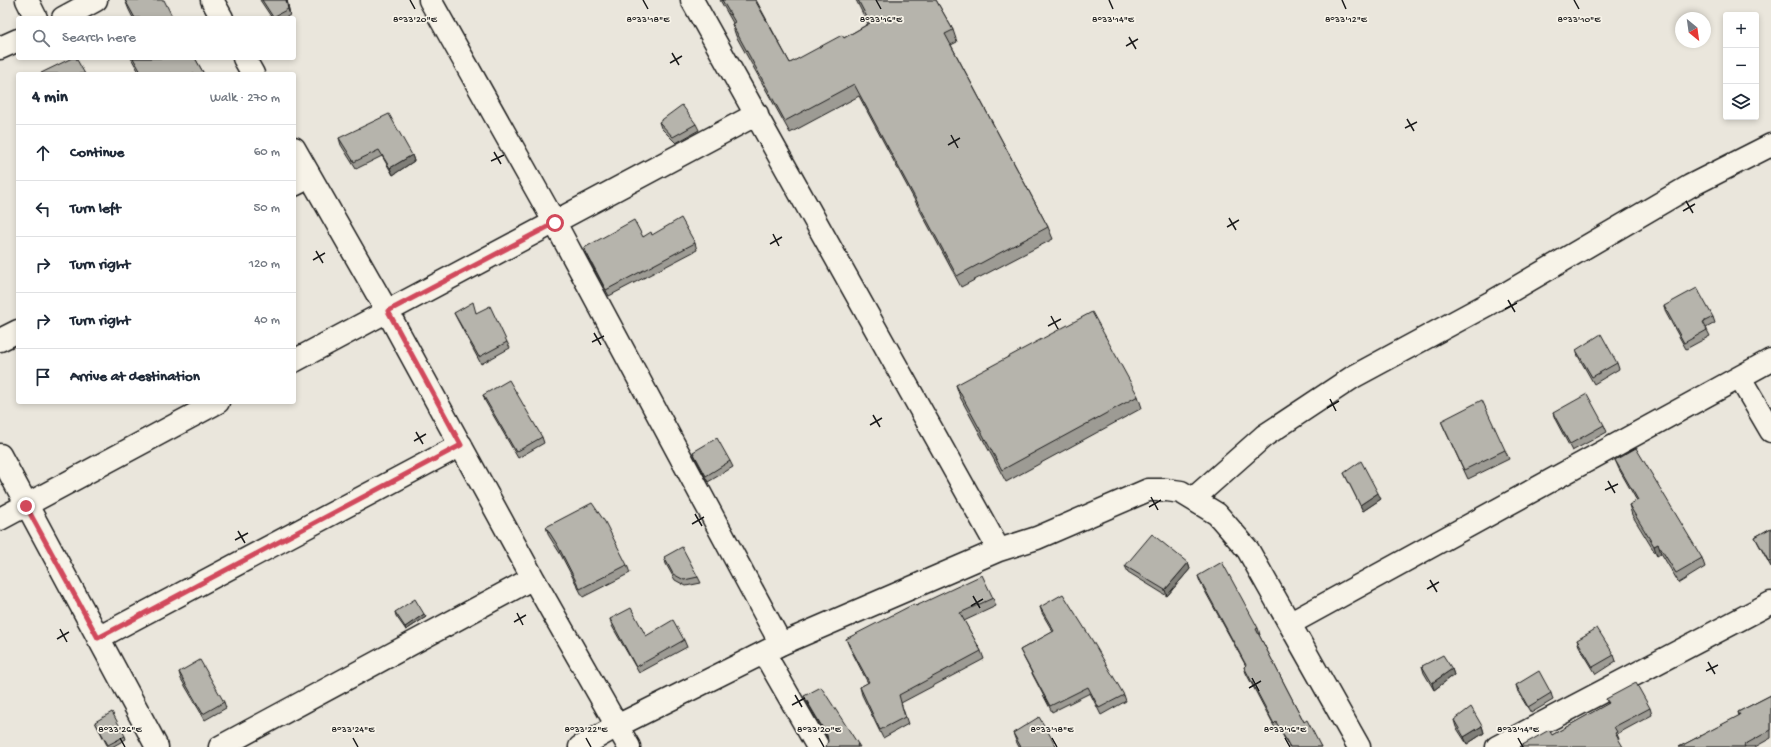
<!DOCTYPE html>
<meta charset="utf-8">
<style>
body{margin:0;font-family:"Gochi Hand",sans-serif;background:#f2f2f3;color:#1f2937}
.controls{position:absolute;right:12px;top:12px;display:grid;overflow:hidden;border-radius:4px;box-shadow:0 2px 6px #0003}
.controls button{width:36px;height:36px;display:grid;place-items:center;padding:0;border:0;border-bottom:1px solid #e0e1e3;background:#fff;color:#1f2937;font:20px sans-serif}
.compass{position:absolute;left:1675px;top:12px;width:36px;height:36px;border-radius:50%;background:#fff;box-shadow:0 2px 6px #0003;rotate:151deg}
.stop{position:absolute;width:12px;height:12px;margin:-9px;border:3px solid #d1495b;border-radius:50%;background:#fff}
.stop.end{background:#d1495b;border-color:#fff;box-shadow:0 1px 4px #0008}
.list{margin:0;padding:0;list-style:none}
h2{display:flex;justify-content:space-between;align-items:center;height:52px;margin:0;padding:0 16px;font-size:17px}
h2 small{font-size:13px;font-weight:400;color:#747a83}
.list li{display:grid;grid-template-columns:26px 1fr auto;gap:12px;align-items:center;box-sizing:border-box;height:56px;padding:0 16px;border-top:1px solid #e0e1e3}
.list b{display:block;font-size:15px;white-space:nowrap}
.list em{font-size:13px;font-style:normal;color:#747a83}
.icon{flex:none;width:22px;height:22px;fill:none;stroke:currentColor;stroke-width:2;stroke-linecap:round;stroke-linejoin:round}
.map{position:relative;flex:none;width:1771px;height:747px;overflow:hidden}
.search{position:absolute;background:#fff;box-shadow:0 2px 6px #0003;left:16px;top:16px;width:280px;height:44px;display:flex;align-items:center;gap:10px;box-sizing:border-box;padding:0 14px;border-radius:4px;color:#747a83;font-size:15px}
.panel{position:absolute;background:#fff;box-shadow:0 2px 6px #0003;left:16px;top:72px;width:280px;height:332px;border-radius:4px}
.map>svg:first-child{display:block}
</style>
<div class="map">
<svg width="1771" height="747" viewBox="0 0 1771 747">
<rect width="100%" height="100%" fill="#eae6dc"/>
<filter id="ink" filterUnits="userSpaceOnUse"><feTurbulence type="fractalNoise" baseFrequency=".025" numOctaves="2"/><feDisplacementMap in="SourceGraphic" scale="8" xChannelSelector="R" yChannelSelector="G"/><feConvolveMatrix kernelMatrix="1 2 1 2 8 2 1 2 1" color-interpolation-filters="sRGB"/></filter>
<g filter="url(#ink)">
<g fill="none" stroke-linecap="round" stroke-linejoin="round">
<defs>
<path id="minor" d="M 27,0 L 36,18
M 212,0 L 222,18
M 430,0 L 555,223 L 781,644
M 692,0 L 999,550
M 63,18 L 96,0
M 0,48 L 18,40
M 244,58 L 253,74
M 294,148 L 387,311 L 533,578 L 629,747
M 294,185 L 310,177
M 0,340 L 18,331
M 294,361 L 757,114
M 1740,378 L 1771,431
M 0,455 L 157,747
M 1193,499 L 1264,436 L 1353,377 L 1490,303 L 1690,186 L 1771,145
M 0,519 L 218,402
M 1291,623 L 1771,360
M 98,638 L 461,445
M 764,653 L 818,747
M 220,747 L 533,578
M 580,747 L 617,726 L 781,644 L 999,550 L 1037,538 L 1148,490 L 1167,490 L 1181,492 L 1217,514 L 1248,550 L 1359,747
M 1497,747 L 1771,603"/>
</defs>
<use href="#minor" stroke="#1c1c1c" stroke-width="25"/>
<use href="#minor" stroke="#f7f3e8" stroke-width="22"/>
</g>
<path fill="#9d9b94" stroke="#1c1c1c" d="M 125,0 L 173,18 L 133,18 L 129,10 Z
M 260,0 L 287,0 L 290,15 L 285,18 L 272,18 Z
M 720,0 L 756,0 L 790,63 L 844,38 L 868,24 L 856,0 L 936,0 L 953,30 L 957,42 L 951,45 L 1048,227 L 1053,239 L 961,287 L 859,96 L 790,133 L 736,36 L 732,24 L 733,23 Z
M 131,58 L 195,58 L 204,74 L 140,74 Z
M 659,122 L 696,124 L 699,130 L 676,143 L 661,128 Z
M 339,138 L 412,155 L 414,161 L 393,175 L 382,156 L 356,169 L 341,145 Z
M 652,235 L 695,243 L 697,250 L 609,296 L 586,254 L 584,248 Z
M 1664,306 L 1713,317 L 1715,323 L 1706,328 L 1710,336 L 1686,349 L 1666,313 Z
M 454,313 L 477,313 L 507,342 L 510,348 L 481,364 L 457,319 Z
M 1576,350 L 1617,363 L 1619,369 L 1594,384 L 1578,356 Z
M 956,385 L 1138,396 L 1142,408 L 1006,482 L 960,397 Z
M 483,395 L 542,437 L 544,443 L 518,458 L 485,401 Z
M 1553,413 L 1604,425 L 1607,432 L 1572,451 L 1555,419 Z
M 1441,421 L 1505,450 L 1509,459 L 1468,479 L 1445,430 Z
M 693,452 L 730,461 L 733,467 L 708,482 L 696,459 Z
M 1615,460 L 1702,558 L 1705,567 L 1679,583 L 1661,553 L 1657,556 L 1632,515 L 1629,505 L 1637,501 L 1619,469 Z
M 1344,473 L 1381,499 L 1363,511 Z
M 546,527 L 627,565 L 630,573 L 583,597 L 561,555 L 549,536 Z
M 1771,528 L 1771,567 L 1758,543 L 1755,537 Z
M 664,557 L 698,577 L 701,583 L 686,586 L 675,580 L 666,564 Z
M 1188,563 L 1190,569 L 1167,596 L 1128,572 L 1125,566 Z
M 1198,576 L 1258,628 L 1260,635 L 1259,635 L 1304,722 L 1321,747 L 1289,747 L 1279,728 L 1276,730 L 1246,673 L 1244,667 L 1246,666 L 1200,582 Z
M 993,598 L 996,606 L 964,621 L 981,651 L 984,659 L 901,703 L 908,724 L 883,738 L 862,695 L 860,687 L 868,683 L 849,646 L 846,639 L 916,606 Z
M 1040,607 L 1124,695 L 1126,701 L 1101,715 L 1090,693 L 1052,712 L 1023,656 L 1020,650 L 1053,632 L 1042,613 Z
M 395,612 L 424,614 L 426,617 L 406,630 L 396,616 Z
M 610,619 L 646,636 L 684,640 L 687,647 L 639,673 L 612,626 Z
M 1577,640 L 1614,655 L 1616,661 L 1596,674 L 1579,646 Z
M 1422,666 L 1452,669 L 1454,675 L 1434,690 L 1424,673 Z
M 179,672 L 224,702 L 226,708 L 205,720 L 181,679 Z
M 1516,685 L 1551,693 L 1553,700 L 1531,713 L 1518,692 Z
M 1771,695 L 1771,738 L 1755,747 L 1679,747 L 1739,716 L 1738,712 Z
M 804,696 L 858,744 L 860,747 L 826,747 L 828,741 L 828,739 L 807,702 Z
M 1606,699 L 1650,708 L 1652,715 L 1617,734 L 1619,739 L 1552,735 L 1608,704 Z
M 1454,720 L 1482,726 L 1484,733 L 1467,744 L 1456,727 Z
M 95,722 L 125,736 L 126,739 L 112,747 L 108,747 Z
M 1013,733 L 1057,747 L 1019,747 L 1016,741 Z"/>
<path fill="#7f7e78" stroke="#1c1c1c" d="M 286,0 L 287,0 L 290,15 L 288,9 Z
M 412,155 L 414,161 L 393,175 L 390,168 Z
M 1378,493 L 1381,499 L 1363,511 L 1360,505 Z
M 1658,544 L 1661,553 L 1657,556 L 1654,546 Z
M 1188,563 L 1190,569 L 1167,596 L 1165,590 Z
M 424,614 L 426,617 L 406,630 L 405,627 Z
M 1452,669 L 1454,675 L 1434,690 L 1432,683 Z
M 1482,726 L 1484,733 L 1467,744 L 1464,737 Z"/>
<path fill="#b6b4ac" stroke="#1c1c1c" d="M 125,0 L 164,0 L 173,18 L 135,18 Z
M 262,0 L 286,0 L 288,9 L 273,17 Z
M 722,0 L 755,0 L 790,63 L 842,35 L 844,38 L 870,23 L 858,0 L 936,0 L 953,30 L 945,34 L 1048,227 L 957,276 L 854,84 L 785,121 L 732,24 L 735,22 Z
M 72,58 L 76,58 L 85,74 L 39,74 Z
M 133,58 L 195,58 L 204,74 L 142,74 Z
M 682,105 L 696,124 L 673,137 L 659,122 Z
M 389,114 L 412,155 L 390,168 L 379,150 L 354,162 L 339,138 Z
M 681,218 L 695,243 L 606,290 L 584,248 L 634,220 L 643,237 L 651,232 L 652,235 Z
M 1697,288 L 1713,317 L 1703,322 L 1707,330 L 1684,343 L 1664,306 Z
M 473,302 L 476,313 L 490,306 L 507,342 L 479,357 L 454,313 Z
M 1092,312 L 1138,396 L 1002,470 L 956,385 Z
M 1601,334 L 1617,363 L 1592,377 L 1576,350 Z
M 509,380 L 542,437 L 516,452 L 483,395 Z
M 1587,394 L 1604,425 L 1570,444 L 1553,413 Z
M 1482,400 L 1505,450 L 1464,470 L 1441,421 Z
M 717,438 L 730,461 L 706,476 L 693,452 Z
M 1636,448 L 1702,558 L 1676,573 L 1658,544 L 1654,546 L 1629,505 L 1638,500 L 1615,460 Z
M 1361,461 L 1378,493 L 1360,505 L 1344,473 Z
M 592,503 L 605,522 L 627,565 L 580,589 L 558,546 L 546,527 Z
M 1771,528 L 1771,561 L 1769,562 L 1755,537 Z
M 1152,534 L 1188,563 L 1165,590 L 1125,566 Z
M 682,547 L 698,577 L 684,580 L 673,574 L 664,557 Z
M 1222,562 L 1258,628 L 1256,629 L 1304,722 L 1307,720 L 1321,747 L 1290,747 L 1276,722 L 1274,724 L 1244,667 L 1246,665 L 1198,576 Z
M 982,575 L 993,598 L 960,613 L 981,651 L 899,695 L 905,717 L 880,730 L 860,687 L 869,682 L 846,639 L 914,604 L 916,606 Z
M 1063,594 L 1092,640 L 1124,695 L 1099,708 L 1088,687 L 1050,706 L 1020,650 L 1054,631 L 1040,607 Z
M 415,599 L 424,614 L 405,627 L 395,612 Z
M 631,608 L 646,636 L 673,620 L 684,640 L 636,667 L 610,619 Z
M 1597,628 L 1614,655 L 1593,667 L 1577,640 Z
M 1443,655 L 1452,669 L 1432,683 L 1422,666 Z
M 200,660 L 224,702 L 203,714 L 179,672 Z
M 1539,671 L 1551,693 L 1528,707 L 1516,685 Z
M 1636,683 L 1650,708 L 1614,727 L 1617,732 L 1615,733 L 1623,747 L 1519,747 L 1549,730 L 1552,735 L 1609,703 L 1606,699 Z
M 821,687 L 858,744 L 857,745 L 858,747 L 826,747 L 828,741 L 827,735 L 804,696 Z
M 1771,695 L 1771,730 L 1744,745 L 1745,747 L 1679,747 L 1740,715 L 1738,712 Z
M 1471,707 L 1482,726 L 1464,737 L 1454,720 Z
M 112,712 L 125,736 L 108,745 L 95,722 Z
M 1039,717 L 1057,747 L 1021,747 L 1013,733 Z"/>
</g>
<g fill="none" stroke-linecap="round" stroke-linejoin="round" filter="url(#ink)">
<path stroke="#d1495b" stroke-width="5" d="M 26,506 L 98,638 L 461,445 L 388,311 L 555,223"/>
</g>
<path fill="none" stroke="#1c1c1c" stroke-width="1.5" d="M 410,0 L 415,9M 643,0 L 648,9M 876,0 L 881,9M 1109,0 L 1113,9M 1342,0 L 1346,9M 1574,0 L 1579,9M 1129,37 L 1136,49M 1126,46 L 1138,39M 672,53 L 679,65M 670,63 L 682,56M 1407,119 L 1414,131M 1405,128 L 1417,122M 951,135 L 958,148M 948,145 L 960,138M 494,152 L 501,164M 491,161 L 504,155M 1686,201 L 1693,213M 1683,211 L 1695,204M 1229,218 L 1236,230M 1227,227 L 1239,220M 773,234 L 779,246M 770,244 L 782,237M 316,251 L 323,263M 313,260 L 325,253M 1508,300 L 1515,312M 1505,309 L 1517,303M 1051,316 L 1058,329M 1048,326 L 1061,319M 594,333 L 601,345M 592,342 L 604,336M 1330,399 L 1336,411M 1327,408 L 1339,401M 873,415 L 880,427M 870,425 L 882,418M 416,432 L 423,444M 414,441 L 426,434M 1608,481 L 1615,493M 1605,490 L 1618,484M 1151,497 L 1158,510M 1149,507 L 1161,500M 695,514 L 702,526M 692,524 L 704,517M 238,531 L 245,543M 235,540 L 248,533M 1430,580 L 1437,592M 1427,589 L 1439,582M 973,596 L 980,608M 971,606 L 983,599M 517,613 L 523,625M 514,622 L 526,615M 60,629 L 67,642M 57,639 L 69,632M 1708,662 L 1715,674M 1706,671 L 1718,665M 1252,678 L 1259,691M 1249,688 L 1261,681M 795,695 L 802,707M 792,705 L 805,698M 120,738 L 125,747M 353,738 L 358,747M 586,738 L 591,747M 819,738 L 824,747M 1052,738 L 1057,747M 1285,738 L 1290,747M 1518,738 L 1523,747"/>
<g font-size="10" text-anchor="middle" fill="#1c1c1c" stroke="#f7f3e8" stroke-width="3.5" stroke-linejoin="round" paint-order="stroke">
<text x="415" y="22">8°33'20"E</text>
<text x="648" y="22">8°33'18"E</text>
<text x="881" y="22">8°33'16"E</text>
<text x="1113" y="22">8°33'14"E</text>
<text x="1346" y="22">8°33'12"E</text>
<text x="1579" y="22">8°33'10"E</text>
<text x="120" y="732">8°33'26"E</text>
<text x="353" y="732">8°33'24"E</text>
<text x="586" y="732">8°33'22"E</text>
<text x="819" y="732">8°33'20"E</text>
<text x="1052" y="732">8°33'18"E</text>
<text x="1285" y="732">8°33'16"E</text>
<text x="1518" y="732">8°33'14"E</text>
</g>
</svg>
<div class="controls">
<button>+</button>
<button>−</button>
<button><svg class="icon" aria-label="layers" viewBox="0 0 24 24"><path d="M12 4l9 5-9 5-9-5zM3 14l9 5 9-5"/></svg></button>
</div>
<svg class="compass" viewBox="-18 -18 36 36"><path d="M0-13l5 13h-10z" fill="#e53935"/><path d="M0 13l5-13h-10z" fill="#747a83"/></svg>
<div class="stop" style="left:555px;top:223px"></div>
<div class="stop end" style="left:26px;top:506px"></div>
<div class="search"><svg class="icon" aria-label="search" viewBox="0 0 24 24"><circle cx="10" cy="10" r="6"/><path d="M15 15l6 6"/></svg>Search here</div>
<section class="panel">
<h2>4 min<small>Walk · 270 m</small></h2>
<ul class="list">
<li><svg class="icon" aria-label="ahead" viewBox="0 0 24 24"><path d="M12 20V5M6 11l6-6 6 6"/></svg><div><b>Continue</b></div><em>60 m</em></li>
<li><svg class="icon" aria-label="left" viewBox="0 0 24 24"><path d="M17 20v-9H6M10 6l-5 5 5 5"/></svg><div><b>Turn left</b></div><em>50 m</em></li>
<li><svg class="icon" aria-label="right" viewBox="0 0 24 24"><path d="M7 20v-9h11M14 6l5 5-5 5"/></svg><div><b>Turn right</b></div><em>120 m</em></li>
<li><svg class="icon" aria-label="right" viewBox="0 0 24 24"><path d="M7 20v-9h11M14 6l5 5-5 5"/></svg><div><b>Turn right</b></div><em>40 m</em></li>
<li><svg class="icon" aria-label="arrive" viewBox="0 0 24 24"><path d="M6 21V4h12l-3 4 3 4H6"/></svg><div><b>Arrive at destination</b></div></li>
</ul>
</section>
</div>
